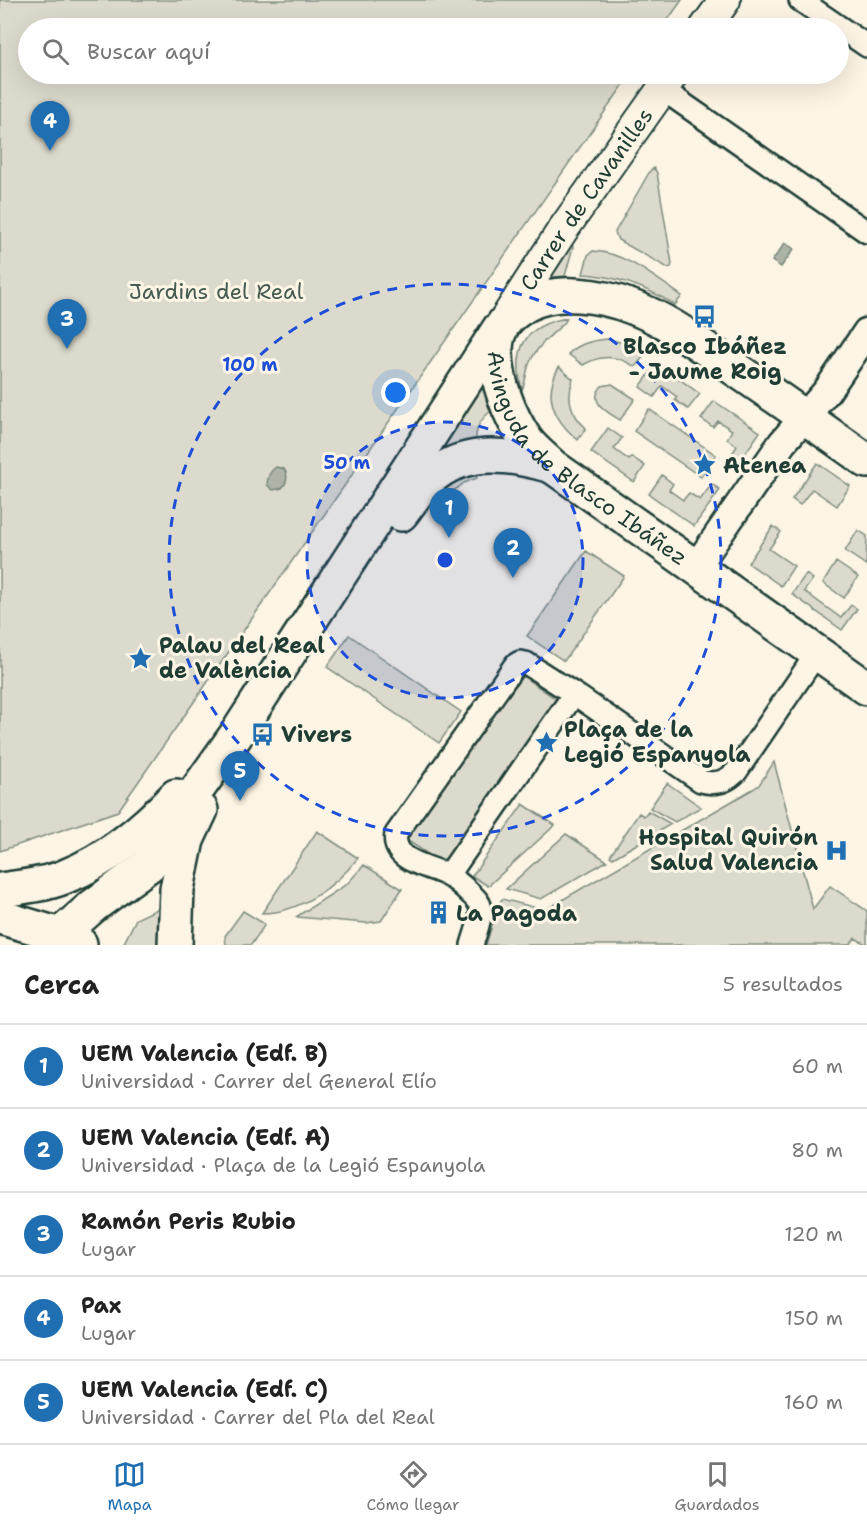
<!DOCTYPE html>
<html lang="es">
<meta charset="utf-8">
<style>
body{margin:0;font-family:"Shantell Sans",sans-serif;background:#f2f2f2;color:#222}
.you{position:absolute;left:396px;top:393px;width:21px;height:21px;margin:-15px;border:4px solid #fff;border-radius:50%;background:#1a73e8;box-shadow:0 0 0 9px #1a73e833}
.badge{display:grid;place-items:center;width:39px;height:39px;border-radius:50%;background:#1f6fb2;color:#fff;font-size:20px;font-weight:700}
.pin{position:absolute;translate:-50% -50px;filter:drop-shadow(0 2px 3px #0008)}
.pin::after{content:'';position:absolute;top:32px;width:21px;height:18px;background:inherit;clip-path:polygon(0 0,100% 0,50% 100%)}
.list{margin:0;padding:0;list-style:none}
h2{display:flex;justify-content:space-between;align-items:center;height:78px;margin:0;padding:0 24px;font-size:26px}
h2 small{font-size:20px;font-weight:400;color:#767676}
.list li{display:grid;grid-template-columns:39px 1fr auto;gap:18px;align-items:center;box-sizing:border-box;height:84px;padding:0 24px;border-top:2px solid #e0e0e0}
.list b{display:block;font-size:22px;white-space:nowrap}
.list p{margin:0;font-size:20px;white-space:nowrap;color:#767676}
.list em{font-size:20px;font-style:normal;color:#767676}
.icon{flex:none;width:33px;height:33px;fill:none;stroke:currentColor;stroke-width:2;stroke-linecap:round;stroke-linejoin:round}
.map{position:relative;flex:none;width:867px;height:945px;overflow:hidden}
.search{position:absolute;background:#fff;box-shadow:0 6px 24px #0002;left:18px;right:18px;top:18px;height:66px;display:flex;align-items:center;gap:15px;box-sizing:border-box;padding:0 21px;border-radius:33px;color:#767676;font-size:22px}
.sheet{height:498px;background:#fff}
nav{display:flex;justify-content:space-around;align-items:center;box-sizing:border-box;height:84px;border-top:2px solid #e0e0e0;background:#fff;font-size:16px;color:#767676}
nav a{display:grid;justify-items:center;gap:3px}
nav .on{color:#1f6fb2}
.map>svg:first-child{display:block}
</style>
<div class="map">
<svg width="867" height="945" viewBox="0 0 867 945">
<rect width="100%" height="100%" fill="#fcf5e5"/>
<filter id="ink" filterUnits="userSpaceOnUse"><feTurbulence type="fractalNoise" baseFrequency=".0167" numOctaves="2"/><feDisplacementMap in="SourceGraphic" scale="12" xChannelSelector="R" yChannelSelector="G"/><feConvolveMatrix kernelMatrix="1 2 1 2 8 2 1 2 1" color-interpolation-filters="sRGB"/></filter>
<g filter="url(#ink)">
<path fill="#dcdacc" stroke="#7e8c80" stroke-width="1.5" d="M 0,0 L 682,0 L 662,28 L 28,28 L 28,74 L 631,74 L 118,811 L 0,851 Z
M 654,168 L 657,173 L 672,264 L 671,267 L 668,268 L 618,240 L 615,232 L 650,171 Z
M 571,242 L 573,247 L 565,276 L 548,278 Z
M 593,251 C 625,252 657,279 682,296 L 675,305 C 646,287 617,276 583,274 L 588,255 Z
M 567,318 L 565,322 C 552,335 538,344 530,362 C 526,371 526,381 522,390 C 512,349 524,325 567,318 Z
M 609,339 L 630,345 L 644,356 L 635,367 C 618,355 601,354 583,365 L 568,354 C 580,343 593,340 609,339 Z
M 657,363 L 700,394 L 688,409 L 675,400 L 677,397 L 662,386 L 654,397 L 640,387 Z
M 559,367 L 573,379 C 566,399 571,414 586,428 L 578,440 C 554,420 542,396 559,367 Z
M 482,382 L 492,410 C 481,419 475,427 476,442 L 437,450 Z
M 612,384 L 635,399 L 620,420 C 607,412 587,402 602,386 Z
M 714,401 L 760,432 L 735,468 L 726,463 L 737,446 L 727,439 L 732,430 L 718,421 L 713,427 L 701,419 Z
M 649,409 L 716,455 L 701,477 L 634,431 Z
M 608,428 L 622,438 L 614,449 L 629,460 L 632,457 L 645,466 L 634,482 L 591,452 Z
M 817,463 L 850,486 L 837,506 L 812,489 L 800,505 L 792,499 Z
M 476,470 L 477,478 L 464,483 L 443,499 L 423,502 L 436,488 Z
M 662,475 L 673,484 L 669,490 L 683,500 L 689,493 L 700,500 L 712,484 L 720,490 L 694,526 L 649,494 Z
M 773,526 L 781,532 L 769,549 L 794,566 L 781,586 L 748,563 Z
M 858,530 L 867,536 L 866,565 L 845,551 Z
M 586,551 L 624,576 L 564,661 L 527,636 Z
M 836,562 L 858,577 L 844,598 L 823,583 Z
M 806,574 L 813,579 L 804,591 L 841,618 L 851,605 L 857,609 L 842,630 L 792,594 Z
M 349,635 L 461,712 L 439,743 L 327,667 Z
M 522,676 L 556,699 L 557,701 L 448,861 L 440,862 L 408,841 L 408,835 L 519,677 Z
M 774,762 L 813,909 L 830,886 L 867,911 L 867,945 L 855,938 L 850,945 L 486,945 L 498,905 L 502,899 L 545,910 L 753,789 L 759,785 Z
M 667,783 L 701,807 L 675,822 L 650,808 Z
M 523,804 L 555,825 L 488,886 L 472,876 Z
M 648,811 L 671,824 L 613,858 L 610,856 L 639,813 L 644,816 Z
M 317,831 L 358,858 C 335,887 299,913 262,913 Z
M 566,834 L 607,861 L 541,899 L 506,889 Z
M 364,865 L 402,889 L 381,921 L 366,923 L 296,917 L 347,884 Z
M 166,905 L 164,945 L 128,945 L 124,943 L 136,919 Z
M 243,911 L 263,923 L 264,926 L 251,945 L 226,945 L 225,936 Z"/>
<path fill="#aeb3a7" stroke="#758479" stroke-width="1.5" d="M 785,243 L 794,249 L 781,267 L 772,261 Z
M 276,467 L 284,469 C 289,476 287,482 282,488 L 273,490 L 267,485 C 267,477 270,471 276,467 Z"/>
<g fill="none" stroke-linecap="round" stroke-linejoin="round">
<defs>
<path id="minor" d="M 800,0 L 867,46
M 662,89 L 867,232
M 448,876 L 574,694
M 472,945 C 475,934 481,920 481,909 C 480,902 475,898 471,894 C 463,886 454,878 445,874 C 426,865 391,861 396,834 L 515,665 L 520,662 L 526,663 L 579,697 L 701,781 C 715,785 726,782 736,772 L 817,653"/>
<path id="tertiary" d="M 696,567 L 782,443 L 827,391 L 867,332"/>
<g id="secondary">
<path d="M 705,28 L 725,0"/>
<path id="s1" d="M 504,321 L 562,231 L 673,74"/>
</g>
<g id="primary">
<path id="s2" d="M 867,461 C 819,427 771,393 722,360 C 693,340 665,319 632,307 C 601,295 556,288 526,305 C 507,316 496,328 496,351 C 496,381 509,415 526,440 C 533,450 544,458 552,466 L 867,688"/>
<path d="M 401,514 C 409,504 416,493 424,484 C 460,447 506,453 552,466"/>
<path d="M 0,890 C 21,887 44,885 64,877 C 108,860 144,829 176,796"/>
<path d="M 0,917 L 60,935 L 80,944"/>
<path d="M 56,945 L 60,935 L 93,906 L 149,865 L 187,804 L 236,735 L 499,329"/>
<path d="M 175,945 L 177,889 L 187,840 L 201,810"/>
</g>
</defs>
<use href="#minor" stroke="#1f3d34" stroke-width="26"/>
<use href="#tertiary" stroke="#1f3d34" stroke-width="32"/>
<use href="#secondary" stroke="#1f3d34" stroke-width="34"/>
<use href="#primary" stroke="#1f3d34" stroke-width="38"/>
<use href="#minor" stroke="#fcf5e5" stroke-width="21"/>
<use href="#tertiary" stroke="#fcf5e5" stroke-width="27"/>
<use href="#secondary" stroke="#fcf5e5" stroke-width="30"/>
<use href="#primary" stroke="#fcf5e5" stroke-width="33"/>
</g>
</g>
<circle cx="445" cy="560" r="138" fill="#1d4ed8" fill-opacity=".12"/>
<g fill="none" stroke="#1d4ed8" stroke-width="3" stroke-dasharray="10 8">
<circle cx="445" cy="560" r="138"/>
<circle cx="445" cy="560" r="276"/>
</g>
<defs>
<symbol id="bus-bare" viewBox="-9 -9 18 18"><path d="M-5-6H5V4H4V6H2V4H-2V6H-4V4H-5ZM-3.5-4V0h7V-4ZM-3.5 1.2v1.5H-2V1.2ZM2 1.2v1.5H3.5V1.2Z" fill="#1f6fb2" stroke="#fcf5e5" stroke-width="2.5" paint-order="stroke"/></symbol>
<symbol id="sight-bare" viewBox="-9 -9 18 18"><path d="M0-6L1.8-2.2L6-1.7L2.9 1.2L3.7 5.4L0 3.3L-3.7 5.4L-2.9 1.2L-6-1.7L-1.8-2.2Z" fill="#1f6fb2" stroke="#fcf5e5" stroke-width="2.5" paint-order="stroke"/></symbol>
<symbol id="hospital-bare" viewBox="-9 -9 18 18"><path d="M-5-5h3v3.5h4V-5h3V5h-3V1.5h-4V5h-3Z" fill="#1f6fb2" stroke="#fcf5e5" stroke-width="2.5" paint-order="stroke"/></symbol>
<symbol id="building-bare" viewBox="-9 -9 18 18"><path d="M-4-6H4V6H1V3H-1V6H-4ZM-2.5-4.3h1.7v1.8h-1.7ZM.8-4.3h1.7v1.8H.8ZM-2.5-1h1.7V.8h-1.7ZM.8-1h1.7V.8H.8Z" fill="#1f6fb2" stroke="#fcf5e5" stroke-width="2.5" paint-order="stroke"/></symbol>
</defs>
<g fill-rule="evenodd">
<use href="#bus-bare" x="688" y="300" width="33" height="33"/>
<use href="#sight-bare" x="688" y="448" width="33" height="33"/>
<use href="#sight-bare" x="124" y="642" width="33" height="33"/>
<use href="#bus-bare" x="246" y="718" width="33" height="33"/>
<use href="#sight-bare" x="530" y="726" width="33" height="33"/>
<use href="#hospital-bare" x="820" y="834" width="33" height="33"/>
<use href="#building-bare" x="422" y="896" width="33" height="33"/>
</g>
<g text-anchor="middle" stroke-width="6" stroke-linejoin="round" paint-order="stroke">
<g font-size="22" fill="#1f3d34" stroke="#fcf5e5">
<text dy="8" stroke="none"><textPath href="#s1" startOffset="147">Carrer de Cavanilles</textPath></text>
<text dy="8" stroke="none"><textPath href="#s2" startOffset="596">Avinguda de Blasco Ibáñez</textPath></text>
</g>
<g font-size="22" fill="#455c52" stroke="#fcf5e5">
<text x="216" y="299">Jardins del Real</text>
</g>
<g font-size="22" font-weight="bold" fill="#1f3d34" stroke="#fcf5e5" text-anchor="start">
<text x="705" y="354" text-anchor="middle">Blasco Ibáñez<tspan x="705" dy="25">- Jaume Roig</tspan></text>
<text x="723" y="473">Atenea</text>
<text x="159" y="653">Palau del Real<tspan x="159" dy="25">de València</tspan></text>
<text x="564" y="737">Plaça de la<tspan x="564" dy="25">Legió Espanyola</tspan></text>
<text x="281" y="742">Vivers</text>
<text x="818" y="845" text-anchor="end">Hospital Quirón<tspan x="818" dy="25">Salud Valencia</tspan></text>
<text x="456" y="921">La Pagoda</text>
</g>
</g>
<circle cx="445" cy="560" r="9" fill="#1d4ed8" stroke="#fcf5e5" stroke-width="3"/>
<g font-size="18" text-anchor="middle" font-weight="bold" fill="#1d4ed8" stroke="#fcf5e5" stroke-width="6" stroke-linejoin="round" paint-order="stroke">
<text x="250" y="371">100 m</text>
<text x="347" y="469">50 m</text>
</g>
</svg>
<div class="you"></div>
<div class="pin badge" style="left:449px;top:538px">1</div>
<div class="pin badge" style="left:513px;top:578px">2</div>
<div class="pin badge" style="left:67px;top:349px">3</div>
<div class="pin badge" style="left:50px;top:151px">4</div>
<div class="pin badge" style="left:240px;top:801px">5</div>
<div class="search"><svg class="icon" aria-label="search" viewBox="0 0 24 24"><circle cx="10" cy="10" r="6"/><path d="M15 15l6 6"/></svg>Buscar aquí</div>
</div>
<section class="sheet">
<h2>Cerca<small>5 resultados</small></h2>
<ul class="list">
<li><span class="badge">1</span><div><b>UEM Valencia (Edf. B)</b><p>Universidad · Carrer del General Elío</p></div><em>60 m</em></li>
<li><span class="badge">2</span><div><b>UEM Valencia (Edf. A)</b><p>Universidad · Plaça de la Legió Espanyola</p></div><em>80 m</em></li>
<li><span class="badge">3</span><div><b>Ramón Peris Rubio</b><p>Lugar</p></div><em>120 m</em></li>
<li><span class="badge">4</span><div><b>Pax</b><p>Lugar</p></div><em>150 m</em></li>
<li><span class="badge">5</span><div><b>UEM Valencia (Edf. C)</b><p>Universidad · Carrer del Pla del Real</p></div><em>160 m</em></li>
</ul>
</section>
<nav>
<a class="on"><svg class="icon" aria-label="map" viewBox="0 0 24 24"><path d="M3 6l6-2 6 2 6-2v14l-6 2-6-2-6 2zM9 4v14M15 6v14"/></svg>Mapa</a>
<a><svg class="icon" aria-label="directions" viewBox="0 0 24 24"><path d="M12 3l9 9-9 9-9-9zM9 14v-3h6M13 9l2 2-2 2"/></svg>Cómo llegar</a>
<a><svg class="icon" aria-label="saved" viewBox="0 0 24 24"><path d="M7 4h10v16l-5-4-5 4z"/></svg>Guardados</a>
</nav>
